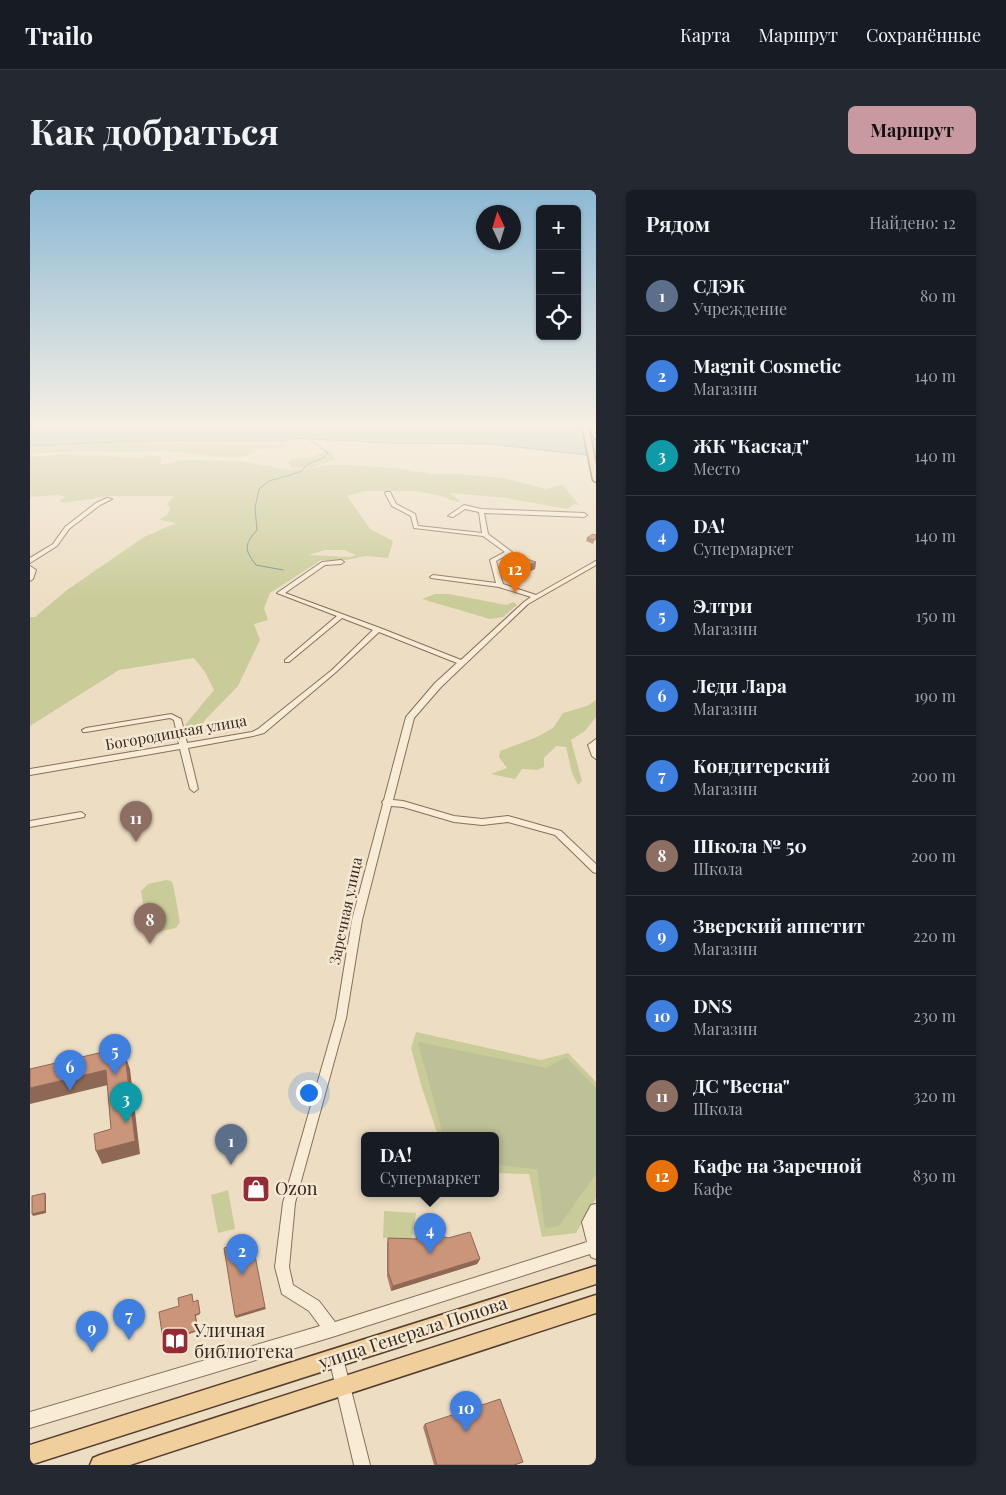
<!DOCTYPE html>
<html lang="ru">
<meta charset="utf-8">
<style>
body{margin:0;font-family:"Playfair Display",serif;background:#242831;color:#f1f3f6}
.controls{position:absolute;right:15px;top:15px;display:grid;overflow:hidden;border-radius:8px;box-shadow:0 1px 4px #0004}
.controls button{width:45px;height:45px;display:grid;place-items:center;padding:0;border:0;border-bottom:1px solid #363941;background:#171b24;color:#f1f3f6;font:25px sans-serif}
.compass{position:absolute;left:446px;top:15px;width:45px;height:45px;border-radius:50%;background:#171b24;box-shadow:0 1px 4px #0004;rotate:356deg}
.you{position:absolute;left:278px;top:902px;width:18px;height:18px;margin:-12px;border:4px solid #fff;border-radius:50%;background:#1a73e8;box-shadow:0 0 0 8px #1a73e833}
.badge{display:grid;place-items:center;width:32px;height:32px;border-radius:50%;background:#c8999f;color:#fff;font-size:16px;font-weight:700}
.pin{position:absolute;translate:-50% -41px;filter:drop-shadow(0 1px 2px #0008)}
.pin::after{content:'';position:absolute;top:26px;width:18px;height:15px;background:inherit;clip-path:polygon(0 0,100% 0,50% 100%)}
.popup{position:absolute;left:331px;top:942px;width:138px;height:65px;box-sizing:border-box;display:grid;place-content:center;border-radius:8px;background:#171b24;filter:drop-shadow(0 1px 4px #0005);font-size:16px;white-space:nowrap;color:#9ea1a6}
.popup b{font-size:19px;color:#f1f3f6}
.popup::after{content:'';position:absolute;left:50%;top:100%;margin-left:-10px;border:10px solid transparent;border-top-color:#171b24}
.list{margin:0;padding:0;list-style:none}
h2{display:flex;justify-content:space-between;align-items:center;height:65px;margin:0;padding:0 20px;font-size:21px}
h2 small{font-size:16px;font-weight:400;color:#9ea1a6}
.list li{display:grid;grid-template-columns:32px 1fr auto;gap:15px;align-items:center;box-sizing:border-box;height:80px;padding:0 20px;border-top:1px solid #363941}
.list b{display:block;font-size:19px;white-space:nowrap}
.list p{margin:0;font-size:16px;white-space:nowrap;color:#9ea1a6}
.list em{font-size:16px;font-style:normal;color:#9ea1a6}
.icon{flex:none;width:28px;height:28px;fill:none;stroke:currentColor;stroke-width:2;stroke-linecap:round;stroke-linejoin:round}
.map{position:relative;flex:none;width:566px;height:1275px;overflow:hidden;border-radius:8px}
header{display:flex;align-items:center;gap:30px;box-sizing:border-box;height:70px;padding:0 25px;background:#171b24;border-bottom:1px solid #363941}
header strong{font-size:24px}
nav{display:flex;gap:28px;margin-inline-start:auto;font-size:18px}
.intro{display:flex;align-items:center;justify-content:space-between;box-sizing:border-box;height:120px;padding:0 30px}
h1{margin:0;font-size:35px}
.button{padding:12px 22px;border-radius:8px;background:#c8999f;color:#111;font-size:18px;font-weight:700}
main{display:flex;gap:30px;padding:0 30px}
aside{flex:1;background:#171b24;border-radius:8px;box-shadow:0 1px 4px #0004}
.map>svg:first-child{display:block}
</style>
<header>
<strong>Trailo</strong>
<nav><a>Карта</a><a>Маршрут</a><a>Сохранённые</a></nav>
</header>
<div class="intro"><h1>Как добраться</h1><a class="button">Маршрут</a></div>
<main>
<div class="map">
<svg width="566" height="1275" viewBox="0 0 566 1275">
<rect width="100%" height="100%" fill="#eddec3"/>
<path fill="#c9cb98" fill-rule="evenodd" d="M 102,252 L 254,255 L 254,257 L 225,259 L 225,262 C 204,275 159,260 134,261 C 90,262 45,260 0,264 L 0,257 Z
M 295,261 L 301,261 L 305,269 L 278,279 L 301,275 L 321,275 L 365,278 L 401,284 L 429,284 L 474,288 L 516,299 L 533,295 L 549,315 L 544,314 L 537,319 L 477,308 L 419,303 L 430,311 L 427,312 L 408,305 L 384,301 L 335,301 L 317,306 L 340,339 L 363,351 L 358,368 L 336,366 L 316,370 L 291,370 L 240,403 L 234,418 L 238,430 L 224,434 L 230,450 L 208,496 L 174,531 L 173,543 L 169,547 L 161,548 L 155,535 L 184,500 L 175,482 L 164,468 L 89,480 L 0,536 L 0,427 L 5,427 L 37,400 L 114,347 L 146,333 L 129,330 L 138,324 L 140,318 L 137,315 L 144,306 L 81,306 L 33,313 L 29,310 L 36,307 L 28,305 L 0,307 L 0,267 L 37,264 L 114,268 L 119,265 L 132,267 L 130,275 L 152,270 L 210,271 L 259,280 L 278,279 L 262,277 L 258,272 L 262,269 L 283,267 ZM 295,360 L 314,360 L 326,365 L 320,367 L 279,365 Z
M 405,404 L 419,404 L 476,415 L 484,412 L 487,415 L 473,427 L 460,429 L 392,409 Z
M 566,510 L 566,527 L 555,541 L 541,550 L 552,591 L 548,595 L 542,583 L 536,557 L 526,556 L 514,568 L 514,577 L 507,580 L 492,579 L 485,589 L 461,584 L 477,578 L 469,567 L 470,561 L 507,547 L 523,538 L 533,523 L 557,516 Z
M 136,690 L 141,691 L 143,694 L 150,732 L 146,738 L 123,743 L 117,738 L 111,701 L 118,694 Z
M 386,842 L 511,870 L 538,863 L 566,892 L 566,1008 L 546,1043 L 512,1047 L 499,984 L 465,983 L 465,945 L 408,945 L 392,898 L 381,858 Z
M 198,1000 L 205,1039 L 188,1043 L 181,1005 Z
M 354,1021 L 386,1023 L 382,1049 L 353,1048 Z"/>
<path fill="#bec097" d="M 388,852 L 516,878 L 536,867 L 566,898 L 566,984 L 529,1036 L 515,1038 L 507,979 L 465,975 L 465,945 L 413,945 Z"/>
<path fill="#a5c0b6" stroke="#6c8e83" d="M 0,235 L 566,235 L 566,266 L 459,254 L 362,253 L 262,248 L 255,251 L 100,251 L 0,256 Z"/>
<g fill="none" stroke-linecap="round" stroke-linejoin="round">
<path stroke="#6c8e83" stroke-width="1" d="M 253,380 L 226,375 C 214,359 214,355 227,340 L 225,318 L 229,299 L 239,291 L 270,282 L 278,274 L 295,267 L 298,263 L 279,249"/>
<defs>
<path id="minor" d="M 356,302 L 360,302 L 366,314 L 385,324 L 388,336 L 452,343 L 449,322 L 435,319 L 423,327 L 418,326 L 434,315 L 451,319 L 554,323 L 557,325 L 554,327 L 454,323 L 458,344 L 482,362 L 466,371 L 473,394 L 506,405 L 564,372 L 566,371 L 566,375 L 498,414 L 411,497 L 384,528 L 363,610 L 373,611 L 424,626 L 452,629 L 478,626 L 531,641 L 566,674 L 566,683 L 563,682 L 525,645 L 478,632 L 452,635 L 424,632 L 373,617 L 361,616 L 332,730 L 316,828 L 265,1013 L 259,1077 L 263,1095 L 289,1111 L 305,1132 L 557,1052 L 552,1032 L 561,1015 L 566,1014 L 566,1069 L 561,1067 L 560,1064 L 302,1147 L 0,1238 L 0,1222 L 290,1136 L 279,1121 L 252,1104 L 245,1077 L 253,1013 L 306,828 L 322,730 L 353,614 L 352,612 L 354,610 L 376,527 L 405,493 L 427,473 L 349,442 L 306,482 L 234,543 L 223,546 L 158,558 L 168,599 L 164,602 L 160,599 L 150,559 L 0,585 L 0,579 L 149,554 L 144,530 L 140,528 L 56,542 L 53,542 L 52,540 L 56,538 L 141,524 L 151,529 L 157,553 L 222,542 L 228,539 L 302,480 L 343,440 L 312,428 L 259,472 L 255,472 L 255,470 L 307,426 L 247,403 L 292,372 L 311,370 L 314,372 L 311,374 L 295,375 L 255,403 L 350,438 L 431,470 L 494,412 L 501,407 L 469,397 L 401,388 L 400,387 L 403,385 L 466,393 L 460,370 L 475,362 L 453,346 L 384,338 L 381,326 L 362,316 L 355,303 Z
M 77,308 L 82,309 L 70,315 L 39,339 L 27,356 L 0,373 L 0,368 L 23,354 L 35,337 L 66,313 Z
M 0,376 L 6,380 L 3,389 L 0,391 Z
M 566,549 L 566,569 L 562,566 L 558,555 Z
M 51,622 L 55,625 L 54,627 L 0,637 L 0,631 Z
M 306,1161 L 311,1163 L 313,1168 L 340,1275 L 324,1275 L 299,1168 L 301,1163 Z"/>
<path id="major" d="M 552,235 L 558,235 L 566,275 L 566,292 L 563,290 Z
M 561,235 L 566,235 L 566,249 L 563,247 Z
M 566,1076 L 566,1094 L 0,1275 L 0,1255 Z
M 566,1105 L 566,1123 L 100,1275 L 60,1275 L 63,1268 L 70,1265 Z"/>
</defs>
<use href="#minor" stroke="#876f5a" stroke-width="2"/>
<use href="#major" stroke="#553e2f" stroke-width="3"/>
<use href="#minor" fill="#f8ecd7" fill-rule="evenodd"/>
<use href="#major" fill="#f0cf9c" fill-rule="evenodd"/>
</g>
<path fill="#af8069" d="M 566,345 L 563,354 L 556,351 L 557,348 Z
M 491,372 L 506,372 L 505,379 L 498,382 L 489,379 Z
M 389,1039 L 450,1069 L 447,1074 L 361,1101 L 357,1086 L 357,1054 L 358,1048 L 386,1049 Z
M 395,1234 L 493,1272 L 486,1275 L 404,1275 L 393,1237 Z"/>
<path fill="#8e6855" d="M 506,372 L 505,379 L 498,382 L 499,375 Z
M 95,865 L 100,879 L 110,964 L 72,974 L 66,961 L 105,951 Z
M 76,880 L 82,894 L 0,914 L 0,898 Z
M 15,1003 L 16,1005 L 16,1023 L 3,1026 L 2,1024 Z
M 450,1069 L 447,1074 L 361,1101 L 363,1096 Z
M 168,1111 L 170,1124 L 166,1126 L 168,1141 L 134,1152 L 133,1151 L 165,1125 Z
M 235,1117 L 236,1119 L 206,1128 L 205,1126 Z"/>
<path fill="#cb957a" stroke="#8e6855" d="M 563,344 L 566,345 L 566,349 L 564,350 L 557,348 Z
M 497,369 L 506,372 L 499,375 L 491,372 Z
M 73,862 L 73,866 L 87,863 L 87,867 L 95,865 L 105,951 L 66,961 L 64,944 L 81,939 L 76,880 L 0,898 L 0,879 Z
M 15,1003 L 15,1021 L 2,1024 L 2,1006 Z
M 389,1039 L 418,1048 L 440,1042 L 450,1069 L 363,1096 L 358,1082 L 358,1048 L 387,1049 Z
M 207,1054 L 208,1060 L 223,1055 L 235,1117 L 205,1126 L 194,1058 Z
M 162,1104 L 163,1112 L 168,1110 L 170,1123 L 165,1125 L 168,1140 L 133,1151 L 129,1122 L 149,1116 L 148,1108 Z
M 470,1209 L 493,1272 L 484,1275 L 407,1275 L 395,1234 Z"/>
<linearGradient id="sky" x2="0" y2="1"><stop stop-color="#8db9d4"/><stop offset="0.57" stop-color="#f7f0e4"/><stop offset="1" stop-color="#f7f0e4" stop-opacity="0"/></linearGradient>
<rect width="566" height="413" fill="url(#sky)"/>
<defs>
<symbol id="shop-square" viewBox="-11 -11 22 22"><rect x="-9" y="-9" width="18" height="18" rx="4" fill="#952b34" stroke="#f5e8d3"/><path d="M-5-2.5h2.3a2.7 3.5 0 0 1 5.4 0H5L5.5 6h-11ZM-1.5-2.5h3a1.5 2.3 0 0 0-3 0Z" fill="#fff"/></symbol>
<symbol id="library-square" viewBox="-11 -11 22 22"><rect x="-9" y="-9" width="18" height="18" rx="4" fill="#952b34" stroke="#f5e8d3"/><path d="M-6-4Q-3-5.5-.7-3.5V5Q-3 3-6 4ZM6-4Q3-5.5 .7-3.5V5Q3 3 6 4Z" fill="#fff"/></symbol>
</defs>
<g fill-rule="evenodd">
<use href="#shop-square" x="210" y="983" width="32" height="32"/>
<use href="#library-square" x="129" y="1135" width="32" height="32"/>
</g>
<g text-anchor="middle" stroke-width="5" stroke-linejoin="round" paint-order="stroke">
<g font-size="15" fill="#38291e" stroke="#f5e8d3">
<text transform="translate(146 543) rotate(-10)" y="5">Богородицкая улица</text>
<text transform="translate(316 721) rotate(-78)" y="5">Заречная улица</text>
</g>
<g font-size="18" fill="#38291e" stroke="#f5e8d3" text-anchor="start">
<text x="245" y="1005">Ozon</text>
<text x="164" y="1147">Уличная<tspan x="164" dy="21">библиотека</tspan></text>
</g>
<g font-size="18" fill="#38291e" stroke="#f5e8d3">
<text transform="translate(383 1143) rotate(-18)" y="6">улица Генерала Попова</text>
</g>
</g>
</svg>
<div class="controls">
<button>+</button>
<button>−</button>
<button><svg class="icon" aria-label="locate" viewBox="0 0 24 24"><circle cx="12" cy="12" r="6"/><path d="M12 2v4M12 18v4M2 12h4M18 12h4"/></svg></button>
</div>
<svg class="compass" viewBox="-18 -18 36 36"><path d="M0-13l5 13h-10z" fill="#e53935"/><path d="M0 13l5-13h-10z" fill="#9ea1a6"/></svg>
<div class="you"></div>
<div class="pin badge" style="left:201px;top:975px;background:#5c6f8a">1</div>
<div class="pin badge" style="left:212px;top:1085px;background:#3f7fe0">2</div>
<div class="pin badge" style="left:96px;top:933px;background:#0f9aa8">3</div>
<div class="pin badge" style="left:400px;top:1064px;background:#3f7fe0">4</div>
<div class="popup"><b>DA!</b>Супермаркет</div>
<div class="pin badge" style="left:85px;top:885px;background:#3f7fe0">5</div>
<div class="pin badge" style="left:40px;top:901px;background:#3f7fe0">6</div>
<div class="pin badge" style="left:99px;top:1150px;background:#3f7fe0">7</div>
<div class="pin badge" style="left:120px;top:754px;background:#8d6e63">8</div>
<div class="pin badge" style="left:62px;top:1162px;background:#3f7fe0">9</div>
<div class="pin badge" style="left:436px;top:1242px;background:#3f7fe0">10</div>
<div class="pin badge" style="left:106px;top:652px;background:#8d6e63">11</div>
<div class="pin badge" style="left:485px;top:403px;background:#e8710a">12</div>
</div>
<aside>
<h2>Рядом<small>Найдено: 12</small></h2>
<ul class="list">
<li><span class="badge" style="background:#5c6f8a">1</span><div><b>СДЭК</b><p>Учреждение</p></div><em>80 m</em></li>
<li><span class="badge" style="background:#3f7fe0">2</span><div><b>Magnit Cosmetic</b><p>Магазин</p></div><em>140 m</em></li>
<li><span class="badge" style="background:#0f9aa8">3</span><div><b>ЖК &quot;Каскад&quot;</b><p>Место</p></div><em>140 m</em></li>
<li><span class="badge" style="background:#3f7fe0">4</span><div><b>DA!</b><p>Супермаркет</p></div><em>140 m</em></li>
<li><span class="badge" style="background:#3f7fe0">5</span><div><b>Элтри</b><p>Магазин</p></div><em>150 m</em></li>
<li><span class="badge" style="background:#3f7fe0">6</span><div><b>Леди Лара</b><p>Магазин</p></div><em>190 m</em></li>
<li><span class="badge" style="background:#3f7fe0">7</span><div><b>Кондитерский</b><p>Магазин</p></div><em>200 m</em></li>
<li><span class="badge" style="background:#8d6e63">8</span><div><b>Школа № 50</b><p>Школа</p></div><em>200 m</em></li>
<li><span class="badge" style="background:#3f7fe0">9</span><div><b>Зверский аппетит</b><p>Магазин</p></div><em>220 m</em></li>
<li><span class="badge" style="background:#3f7fe0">10</span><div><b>DNS</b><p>Магазин</p></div><em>230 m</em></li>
<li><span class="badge" style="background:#8d6e63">11</span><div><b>ДС &quot;Весна&quot;</b><p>Школа</p></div><em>320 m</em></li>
<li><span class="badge" style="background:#e8710a">12</span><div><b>Кафе на Заречной</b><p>Кафе</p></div><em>830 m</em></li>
</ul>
</aside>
</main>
